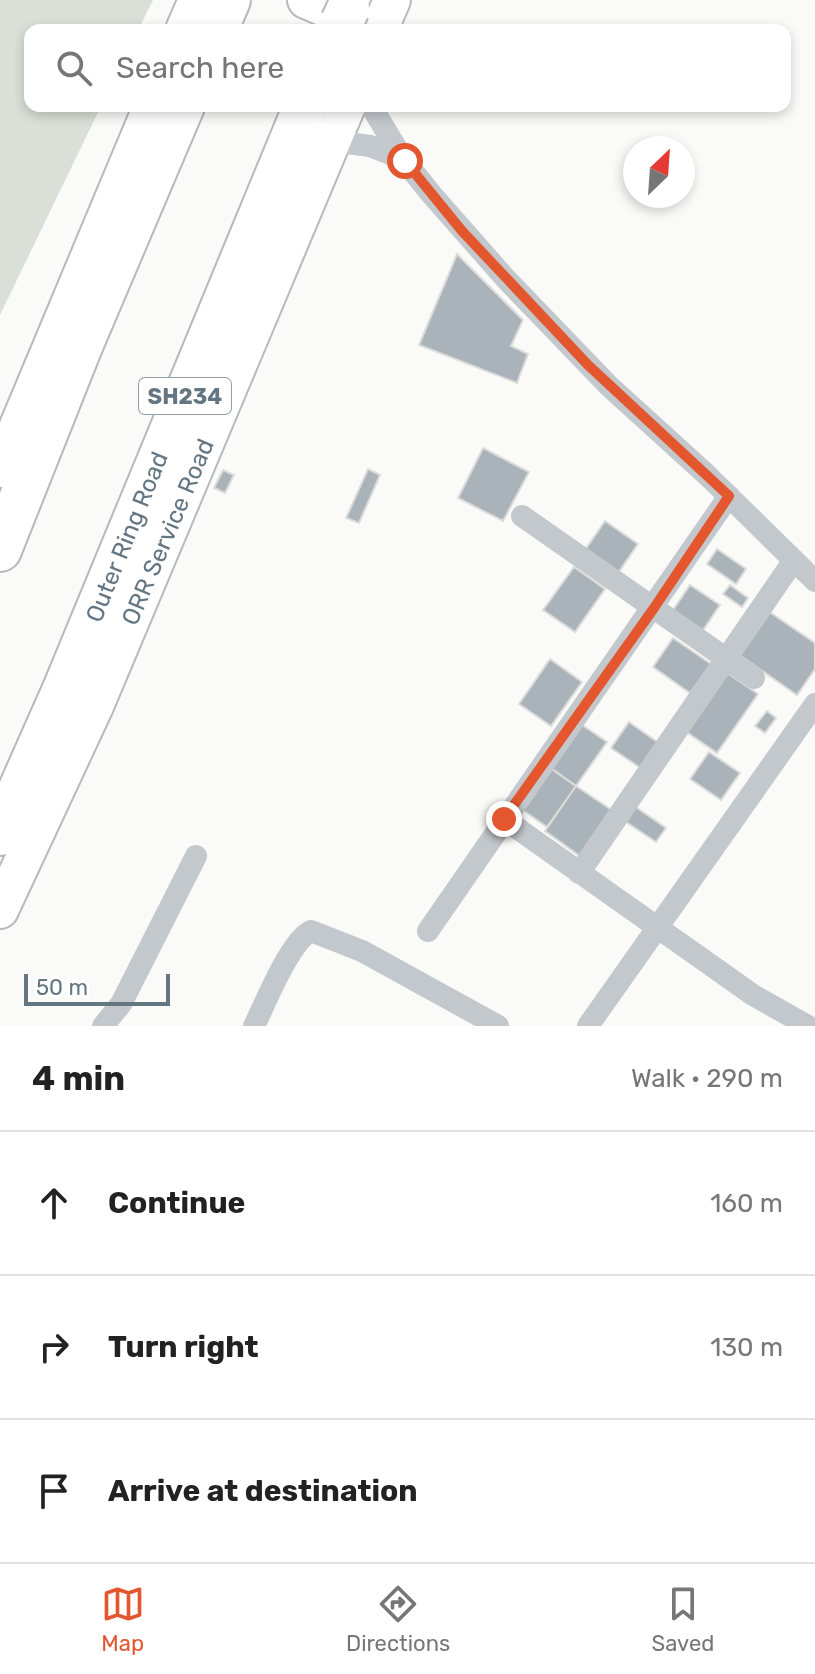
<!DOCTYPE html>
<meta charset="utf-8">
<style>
body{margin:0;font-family:Rubik,sans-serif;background:#f6f6f6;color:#222}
.compass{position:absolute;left:623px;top:136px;width:72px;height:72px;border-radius:50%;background:#fff;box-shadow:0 4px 12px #0003;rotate:25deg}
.scale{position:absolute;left:24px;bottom:20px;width:146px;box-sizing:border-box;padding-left:8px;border:4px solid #657683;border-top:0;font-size:22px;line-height:28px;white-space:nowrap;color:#657683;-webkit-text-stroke:6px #fff;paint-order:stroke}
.stop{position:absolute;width:24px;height:24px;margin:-18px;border:6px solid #e4572e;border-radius:50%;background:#fff}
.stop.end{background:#e4572e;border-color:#fff;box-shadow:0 2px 8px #0008}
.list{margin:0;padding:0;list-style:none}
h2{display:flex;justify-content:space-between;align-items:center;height:104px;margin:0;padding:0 32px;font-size:34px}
h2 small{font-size:26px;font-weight:400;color:#767676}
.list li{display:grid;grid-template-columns:52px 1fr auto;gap:24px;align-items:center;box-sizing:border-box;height:144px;padding:0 32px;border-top:2px solid #e0e0e0}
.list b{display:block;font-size:30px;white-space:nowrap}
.list em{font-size:26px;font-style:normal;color:#767676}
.icon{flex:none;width:44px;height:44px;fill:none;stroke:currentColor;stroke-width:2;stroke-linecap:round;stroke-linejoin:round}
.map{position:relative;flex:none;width:815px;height:1026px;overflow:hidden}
.search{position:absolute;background:#fff;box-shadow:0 4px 12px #0003;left:24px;right:24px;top:24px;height:88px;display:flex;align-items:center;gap:20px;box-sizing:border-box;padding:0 28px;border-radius:16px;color:#767676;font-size:30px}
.sheet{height:536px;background:#fff}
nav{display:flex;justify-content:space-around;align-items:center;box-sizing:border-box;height:112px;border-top:2px solid #e0e0e0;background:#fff;font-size:22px;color:#767676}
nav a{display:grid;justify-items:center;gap:4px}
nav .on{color:#e4572e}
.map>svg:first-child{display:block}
</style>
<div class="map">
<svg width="815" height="1026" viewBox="0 0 815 1026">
<rect width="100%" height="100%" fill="#fafaf8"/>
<path fill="#dadfd7" d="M 0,0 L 153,0 L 138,30 L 30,30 L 30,106 L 101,106 L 0,315 Z"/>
<path fill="#aab3b9" stroke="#dcdcda" stroke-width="2" d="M 457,254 L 523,320 L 511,346 L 528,354 L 517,383 L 419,345 Z
M 483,448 L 529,472 L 503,521 L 458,498 Z
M 368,469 L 380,475 L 359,523 L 346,518 Z
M 223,470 L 234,475 L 225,493 L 214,488 Z
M 605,521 L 638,544 L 618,573 L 585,550 Z
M 717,549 L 746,569 L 736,584 L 707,564 Z
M 574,567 L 605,589 L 575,632 L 543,610 Z
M 690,585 L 720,605 L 701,633 L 671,613 Z
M 730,585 L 748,598 L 742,607 L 723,594 Z
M 765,609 L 815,643 L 815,669 L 797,695 L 735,652 Z
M 673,638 L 711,664 L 690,693 L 653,667 Z
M 550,659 L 582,682 L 551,726 L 519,704 Z
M 723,670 L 758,694 L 717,753 L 682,729 Z
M 767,711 L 776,718 L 765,733 L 755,726 Z
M 578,722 L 607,742 L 576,786 L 546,765 Z
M 629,722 L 663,746 L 645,771 L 611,748 Z
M 709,752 L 740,773 L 721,800 L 690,779 Z
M 551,768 L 576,786 L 547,827 L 521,809 Z
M 576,786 L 616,813 L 584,859 L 545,831 Z
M 630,803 L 666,828 L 656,842 L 620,818 Z"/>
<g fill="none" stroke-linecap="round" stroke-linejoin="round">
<defs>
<path id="primary" d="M 306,0 L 375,30
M 184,30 L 197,0
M 379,30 L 392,0
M 0,469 L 152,106
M 0,910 L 95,706 L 347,106"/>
<path id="highway" d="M 216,30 L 229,0
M 0,550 L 81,346 L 183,106
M 0,834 L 65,687 L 305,106"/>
</defs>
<use href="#primary" stroke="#b5babe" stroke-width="40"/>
<use href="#highway" stroke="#b4b9bd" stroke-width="46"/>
<path stroke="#c3c8cc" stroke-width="22" d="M 371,106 L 403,159 L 432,195 L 506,279 L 609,386 L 707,475 L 815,581
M 332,141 L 370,146 L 403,159
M 522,516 L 754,678
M 504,819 L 753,995 L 808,1026
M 579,873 L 794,560
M 428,931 L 729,496
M 103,1026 L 121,1004 L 196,856
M 254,1026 C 265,1004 290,941 311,931 L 362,951 L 498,1026
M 588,1026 L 815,704"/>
<use href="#primary" stroke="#fff" stroke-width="36"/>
<use href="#highway" stroke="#fff" stroke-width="42"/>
<defs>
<path id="highway-bridge" d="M 342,22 L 348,9"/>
</defs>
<use href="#highway-bridge" stroke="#b4b9bd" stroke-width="46" stroke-linecap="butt"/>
<use href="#highway-bridge" stroke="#fff" stroke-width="42"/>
</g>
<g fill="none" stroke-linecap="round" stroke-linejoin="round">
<path stroke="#e4572e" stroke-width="10" d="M 405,161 L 462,231 L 588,365 L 729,496 L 654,608 L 504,819"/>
</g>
<g text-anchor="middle" stroke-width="8" stroke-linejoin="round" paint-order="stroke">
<rect fill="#fff" stroke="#939fa8" stroke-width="2" x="139" y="378" width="92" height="36" rx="6"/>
<g font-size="22" font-weight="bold" fill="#657683">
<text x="185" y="404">SH234</text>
</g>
<g font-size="24" fill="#657683" stroke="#fff">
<text transform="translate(168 532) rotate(-67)" y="8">ORR Service Road</text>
<text transform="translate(127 537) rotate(-68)" y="8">Outer Ring Road</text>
</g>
</g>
</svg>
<svg class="compass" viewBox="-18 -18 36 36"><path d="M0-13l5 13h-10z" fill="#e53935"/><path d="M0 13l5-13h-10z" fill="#767676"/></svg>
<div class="scale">50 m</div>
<div class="stop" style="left:405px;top:161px"></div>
<div class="stop end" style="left:504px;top:819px"></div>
<div class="search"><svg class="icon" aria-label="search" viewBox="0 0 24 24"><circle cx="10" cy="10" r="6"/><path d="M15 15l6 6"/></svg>Search here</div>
</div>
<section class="sheet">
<h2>4 min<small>Walk · 290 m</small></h2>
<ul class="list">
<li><svg class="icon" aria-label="ahead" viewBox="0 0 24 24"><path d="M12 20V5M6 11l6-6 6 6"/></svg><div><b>Continue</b></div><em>160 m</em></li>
<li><svg class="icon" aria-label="right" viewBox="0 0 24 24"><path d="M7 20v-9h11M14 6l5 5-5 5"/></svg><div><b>Turn right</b></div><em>130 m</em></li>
<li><svg class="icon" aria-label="arrive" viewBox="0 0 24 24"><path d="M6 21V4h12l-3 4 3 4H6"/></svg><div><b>Arrive at destination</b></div></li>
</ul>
</section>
<nav>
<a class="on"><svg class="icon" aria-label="map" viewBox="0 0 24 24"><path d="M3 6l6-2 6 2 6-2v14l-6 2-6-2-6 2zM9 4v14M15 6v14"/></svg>Map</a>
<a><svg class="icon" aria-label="directions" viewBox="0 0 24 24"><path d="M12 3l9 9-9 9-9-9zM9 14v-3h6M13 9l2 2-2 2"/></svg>Directions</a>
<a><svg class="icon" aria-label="saved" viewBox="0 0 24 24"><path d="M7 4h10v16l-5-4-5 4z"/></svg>Saved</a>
</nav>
